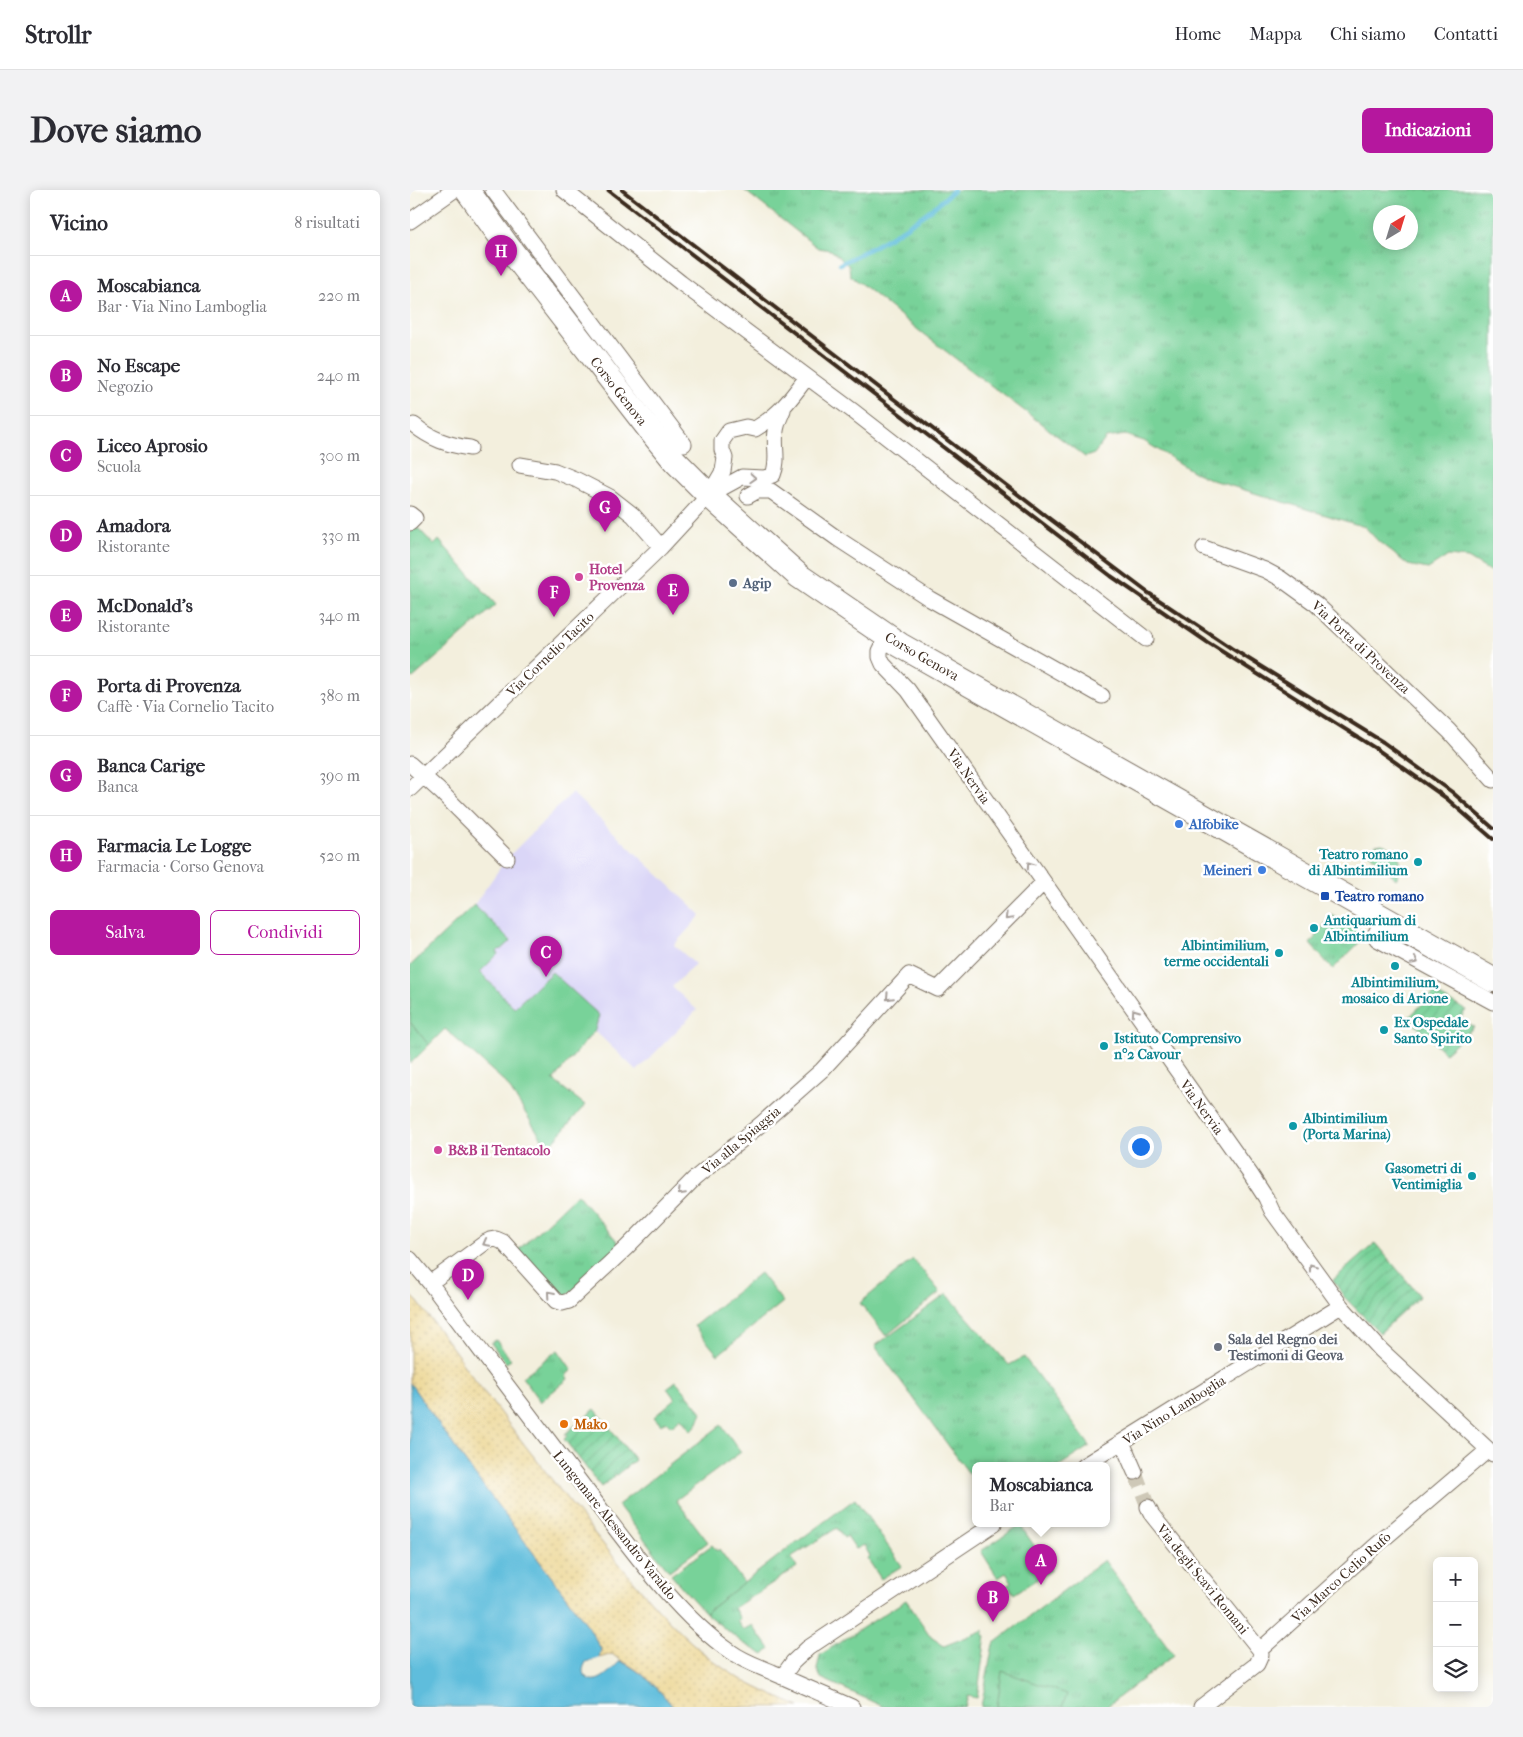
<!DOCTYPE html>
<html lang="it">
<meta charset="utf-8">
<style>
body{margin:0;font-family:"IM FELL French Canon",serif;background:#f2f2f3;color:#2b2b33}
.controls{position:absolute;right:15px;bottom:15px;display:grid;overflow:hidden;border-radius:8px;box-shadow:0 2px 12px #0003}
.controls button{width:45px;height:45px;display:grid;place-items:center;padding:0;border:0;border-bottom:1px solid #e1e1e2;background:#fff;color:#2b2b33;font:25px sans-serif}
.compass{position:absolute;left:963px;top:15px;width:45px;height:45px;border-radius:50%;background:#fff;box-shadow:0 2px 12px #0003;rotate:38deg}
.you{position:absolute;left:730px;top:956px;width:18px;height:18px;margin:-12px;border:4px solid #fff;border-radius:50%;background:#1a73e8;box-shadow:0 0 0 8px #1a73e833}
.badge{display:grid;place-items:center;width:32px;height:32px;border-radius:50%;background:#b5179e;color:#fff;font-size:16px;font-weight:700}
.pin{position:absolute;translate:-50% -41px;filter:drop-shadow(0 1px 2px #0008)}
.pin::after{content:'';position:absolute;top:26px;width:18px;height:15px;background:inherit;clip-path:polygon(0 0,100% 0,50% 100%)}
.popup{position:absolute;left:562px;top:1272px;width:138px;height:65px;box-sizing:border-box;display:grid;place-content:center;border-radius:8px;background:#fff;filter:drop-shadow(0 1px 4px #0005);font-size:16px;white-space:nowrap;color:#7c7c81}
.popup b{font-size:19px;color:#2b2b33}
.popup::after{content:'';position:absolute;left:50%;top:100%;margin-left:-10px;border:10px solid transparent;border-top-color:#fff}
.list{margin:0;padding:0;list-style:none}
h2{display:flex;justify-content:space-between;align-items:center;height:65px;margin:0;padding:0 20px;font-size:21px}
h2 small{font-size:16px;font-weight:400;color:#7c7c81}
.list li{display:grid;grid-template-columns:32px 1fr auto;gap:15px;align-items:center;box-sizing:border-box;height:80px;padding:0 20px;border-top:1px solid #e1e1e2}
.list b{display:block;font-size:19px;white-space:nowrap}
.list p{margin:0;font-size:16px;white-space:nowrap;color:#7c7c81}
.list em{font-size:16px;font-style:normal;color:#7c7c81}
.actions{display:flex;gap:10px;padding:15px 20px}
.actions a{flex:1;padding:11px 0;border:1px solid #b5179e;border-radius:8px;text-align:center;font-size:18px;color:#b5179e}
.actions .main{background:#b5179e;color:#fff}
.icon{flex:none;width:28px;height:28px;fill:none;stroke:currentColor;stroke-width:2;stroke-linecap:round;stroke-linejoin:round}
.map{position:relative;flex:none;width:1083px;height:1517px;overflow:hidden;border-radius:8px}
header{display:flex;align-items:center;gap:30px;box-sizing:border-box;height:70px;padding:0 25px;background:#fff;border-bottom:1px solid #e1e1e2}
header strong{font-size:24px}
nav{display:flex;gap:28px;margin-inline-start:auto;font-size:18px}
.intro{display:flex;align-items:center;justify-content:space-between;box-sizing:border-box;height:120px;padding:0 30px}
h1{margin:0;font-size:35px}
.button{padding:12px 22px;border-radius:8px;background:#b5179e;color:#fff;font-size:18px;font-weight:700}
main{display:flex;gap:30px;padding:0 30px}
aside{flex:1;background:#fff;border-radius:8px;box-shadow:0 2px 12px #0003}
.map>svg:first-child{display:block}
</style>
<header>
<strong>Strollr</strong>
<nav><a>Home</a><a>Mappa</a><a>Chi siamo</a><a>Contatti</a></nav>
</header>
<div class="intro"><h1>Dove siamo</h1><a class="button">Indicazioni</a></div>
<main>
<aside>
<h2>Vicino<small>8 risultati</small></h2>
<ul class="list">
<li><span class="badge">A</span><div><b>Moscabianca</b><p>Bar · Via Nino Lamboglia</p></div><em>220 m</em></li>
<li><span class="badge">B</span><div><b>No Escape</b><p>Negozio</p></div><em>240 m</em></li>
<li><span class="badge">C</span><div><b>Liceo Aprosio</b><p>Scuola</p></div><em>300 m</em></li>
<li><span class="badge">D</span><div><b>Amadora</b><p>Ristorante</p></div><em>330 m</em></li>
<li><span class="badge">E</span><div><b>McDonald's</b><p>Ristorante</p></div><em>340 m</em></li>
<li><span class="badge">F</span><div><b>Porta di Provenza</b><p>Caffè · Via Cornelio Tacito</p></div><em>380 m</em></li>
<li><span class="badge">G</span><div><b>Banca Carige</b><p>Banca</p></div><em>390 m</em></li>
<li><span class="badge">H</span><div><b>Farmacia Le Logge</b><p>Farmacia · Corso Genova</p></div><em>520 m</em></li>
</ul>
<div class="actions"><a class="main">Salva</a><a>Condividi</a></div>
</aside>
<div class="map">
<svg width="1083" height="1517" viewBox="0 0 1083 1517">
<defs>
<pattern id="grass-tufts" width="24" height="20" patternUnits="userSpaceOnUse" patternTransform="scale(1.25)"><rect width="24" height="20" fill="#78d299"/><path d="M3 7l-1-3M5 7V3M7 7l1-3M15 17l-1-3M17 17v-4M19 17l1-3" fill="none" stroke="#69b483"/></pattern>
<pattern id="sand-dots" width="8" height="8" patternUnits="userSpaceOnUse" patternTransform="scale(1.25)"><rect width="8" height="8" fill="#eeda9e"/><path d="M2 2h.1M6 6h.1" fill="none" stroke="#cdbb88" stroke-width="1.8" stroke-linecap="round"/></pattern>
<pattern id="garden-furrows" width="10" height="10" patternUnits="userSpaceOnUse" patternTransform="scale(1.25)"><rect width="10" height="10" fill="#78d299"/><path d="M-1 1l2-2M0 10L10 0M9 11l2-2" fill="none" stroke="#69b483"/></pattern>
</defs>
<rect width="100%" height="100%" fill="#fff"/>
<filter id="ink" filterUnits="userSpaceOnUse"><feTurbulence type="fractalNoise" baseFrequency=".02" numOctaves="2"/><feDisplacementMap in="SourceGraphic" scale="10" xChannelSelector="R" yChannelSelector="G"/><feConvolveMatrix kernelMatrix="1 2 1 2 8 2 1 2 1" color-interpolation-filters="sRGB"/></filter>
<filter id="wash" filterUnits="userSpaceOnUse"><feTurbulence type="fractalNoise" baseFrequency=".0096" numOctaves="4" result="noise"/><feDisplacementMap in="SourceGraphic" scale="20" xChannelSelector="R" yChannelSelector="G"/><feGaussianBlur stdDeviation="1.12" result="paint"/><feColorMatrix in="noise" values="0 0 0 0 0 0 0 0 0 0 0 0 0 0 0 0 0 1.4 0 .05"/><feComposite in="paint" operator="in"/></filter>
<g filter="url(#wash)">
<rect width="100%" height="100%" fill="#f3efdd"/>
<path fill="#dad6f7" d="M 162,603 L 291,725 L 264,755 L 285,774 L 262,797 L 287,820 L 227,881 L 185,841 L 143,890 L 175,915 L 138,958 L 96,893 L 35,839 L 29,845 L 0,832 L 0,776 L 64,715 L 97,668 Z"/>
<path fill="url(#grass-tufts)" stroke="#5a7e5c" fill-rule="evenodd" d="M 334,0 L 1083,0 L 1083,383 L 1058,368 L 1038,366 L 1018,379 L 998,375 L 968,351 L 955,337 L 802,290 L 784,282 L 734,251 L 715,245 L 696,248 L 684,264 L 675,267 L 512,143 L 440,85 L 439,76 L 421,60 L 408,58 ZM 971,22 L 1001,22 L 1001,52 L 971,52 Z
M 3,339 L 9,339 L 24,355 L 29,350 L 86,415 L 3,488 L 0,486 L 0,342 Z
M 972,654 C 989,659 996,674 986,689 L 956,660 L 966,655 Z
M 922,725 L 952,742 L 951,751 L 923,779 L 900,754 Z
M 0,808 L 29,845 L 0,874 Z
M 167,1004 L 213,1058 L 153,1109 L 106,1062 Z
M 537,1104 L 599,1175 L 614,1167 L 680,1256 L 649,1276 L 566,1276 L 566,1293 L 465,1156 Z
M 86,1150 L 101,1170 L 96,1173 L 81,1153 Z
M 148,1160 L 162,1180 L 156,1185 L 158,1189 L 130,1212 L 112,1187 Z
M 266,1191 L 292,1222 L 288,1233 L 281,1241 L 271,1228 L 261,1236 L 256,1231 L 251,1235 L 244,1227 L 265,1209 L 257,1198 Z
M 445,1309 L 492,1376 L 471,1389 L 457,1368 L 460,1366 L 454,1355 L 446,1359 L 437,1346 L 434,1348 L 427,1338 L 381,1367 L 387,1377 L 324,1418 L 330,1429 L 327,1431 L 333,1440 L 342,1435 L 352,1449 L 353,1449 L 360,1459 L 354,1465 L 333,1453 L 295,1423 L 376,1360 Z
M 610,1335 L 641,1380 L 604,1404 L 598,1395 L 602,1392 L 596,1383 L 588,1388 L 571,1361 Z
M 694,1370 L 764,1465 L 696,1517 L 571,1517 L 583,1454 Z
M 496,1410 L 521,1447 L 534,1456 L 574,1440 L 573,1445 L 576,1446 L 567,1508 L 558,1506 L 555,1517 L 474,1517 L 411,1488 L 407,1479 L 410,1465 Z"/>
<path fill="url(#sand-dots)" stroke="#94825e" d="M 0,1105 L 7,1111 L 50,1168 L 51,1172 C 97,1232 142,1291 189,1349 C 225,1393 261,1439 306,1473 C 331,1492 362,1505 390,1517 L 263,1517 C 251,1502 238,1487 222,1477 C 215,1472 209,1470 202,1464 L 189,1468 L 191,1459 L 178,1436 L 56,1273 L 0,1193 Z"/>
<path fill="#78d299" stroke="#5a7e5c" d="M 64,715 L 101,751 L 91,760 L 90,759 L 87,762 L 88,764 L 70,782 L 104,818 L 142,782 L 189,825 L 185,840 L 143,890 L 175,915 L 138,958 L 96,893 L 35,839 L 19,855 L 0,832 L 0,776 Z
M 503,1069 L 530,1102 L 476,1146 L 450,1113 Z
M 350,1083 L 373,1112 L 308,1165 L 284,1136 Z
M 311,1235 L 331,1262 L 266,1310 L 298,1352 L 259,1381 L 208,1315 Z
M 302,1355 L 307,1361 L 309,1359 L 334,1393 L 295,1423 L 261,1385 Z
M 592,1481 L 657,1504 L 652,1517 L 587,1517 Z"/>
<path fill="url(#garden-furrows)" stroke="#5a7e5c" d="M 1024,803 L 1056,820 L 1049,830 L 1064,837 L 1035,863 L 998,828 Z
M 965,1053 L 1010,1106 L 970,1143 L 934,1107 L 923,1090 Z
M 185,1219 L 225,1270 L 191,1297 L 154,1249 L 157,1246 L 155,1244 Z"/>
<path fill="#5ebddc" stroke="#4c747d" d="M 0,1193 L 56,1273 L 178,1436 L 191,1459 L 189,1468 L 176,1472 C 173,1478 171,1482 176,1487 C 187,1498 203,1478 210,1471 C 232,1481 248,1498 263,1517 L 0,1517 Z"/>
<g fill="none" stroke-linecap="round" stroke-linejoin="round">
<path stroke="#5ebddc" stroke-width="4.5" d="M 430,74 C 471,54 511,31 544,0"/>
</g>
</g>
<g filter="url(#ink)">
<g fill="none" stroke-linecap="round" stroke-linejoin="round">
<path stroke="#cec8b7" stroke-width="15" stroke-dasharray="15 8" stroke-linecap="butt" d="M 725,1282 L 738,1317"/>
<defs>
<path id="minor" d="M 83,0 L 274,254
M 154,0 L 271,93 L 443,221 L 736,449
M 0,31 L 44,0
M 4,235 C 21,249 38,255 60,258
M 110,275 L 145,281 L 167,290 L 200,307 L 223,325 L 251,357
M 299,305 L 332,287 L 354,288 L 363,285 C 370,268 362,253 367,236 C 368,231 371,225 373,220
M 338,306 L 347,301 L 361,301 L 428,349 L 520,409 L 692,506
M 0,324 L 5,328 L 0,333
M 794,358 L 855,380 L 870,388 L 906,414 L 1039,541 L 1083,590
M 477,447 L 470,461 L 470,467 L 473,474 L 498,500 L 841,985 L 856,1008 L 862,1021 L 931,1116 L 971,1160 L 1083,1264
M 0,574 L 32,603 L 97,668
M 0,599 L 251,357 L 299,305 L 313,281 L 315,268 L 312,260 L 312,251 L 319,241 L 336,237 L 345,239 C 370,224 380,210 397,187
M 973,729 L 965,745 L 967,749 L 1083,812
M 0,1069 L 20,1093 C 73,1164 126,1234 180,1305 C 219,1356 268,1426 321,1462 C 333,1471 348,1476 362,1482 C 388,1494 415,1505 442,1517
M 20,1093 L 76,1052 L 80,1050 L 86,1049 L 93,1052 L 146,1111 L 152,1113 L 159,1111 L 216,1058 L 284,989 L 351,934 L 412,880 L 499,785 L 528,799 L 633,693
M 712,1252 L 725,1282
M 673,1276 L 931,1116
M 738,1317 L 742,1325 L 850,1460
M 372,1487 L 383,1472 L 398,1458 L 584,1334
M 791,1517 L 847,1474 L 851,1465 L 850,1460 L 963,1358 L 1078,1260"/>
<path id="primary" d="M 57,0 L 96,54 L 243,244 L 265,271 L 299,305 L 389,386 L 490,455 L 1083,790"/>
</defs>
<use href="#minor" stroke="#7b6f61" stroke-width="17"/>
<use href="#primary" stroke="#7b6f61" stroke-width="26"/>
<use href="#minor" stroke="#fff" stroke-width="15"/>
<use href="#primary" stroke="#fff" stroke-width="24"/>
<path stroke="#3b2a1e" stroke-width="4" d="M 198,0 L 701,386 L 797,452 L 968,560 L 1036,608 L 1083,649
M 212,0 L 640,329 L 737,402 L 821,458 L 973,552 L 1042,602 L 1083,638"/>
</g>
<defs><path id="oneway-chevron" d="M-2-3.5L2.5 0L-2 3.5" fill="none" stroke-width="1.6" stroke-linecap="round" stroke-linejoin="round" transform="scale(1.25)"/></defs>
<g stroke="#a79f9a">
<use href="#oneway-chevron" transform="translate(343 288) rotate(3)"/>
<use href="#oneway-chevron" transform="translate(620 675) rotate(-125)"/>
<use href="#oneway-chevron" transform="translate(598 727) rotate(135)"/>
<use href="#oneway-chevron" transform="translate(1005 771) rotate(28)"/>
<use href="#oneway-chevron" transform="translate(479 807) rotate(133)"/>
<use href="#oneway-chevron" transform="translate(725 822) rotate(-125)"/>
<use href="#oneway-chevron" transform="translate(271 1002) rotate(134)"/>
<use href="#oneway-chevron" transform="translate(76 1053) rotate(152)"/>
<use href="#oneway-chevron" transform="translate(902 1077) rotate(-126)"/>
<use href="#oneway-chevron" transform="translate(140 1104) rotate(-131)"/>
</g>
</g>
<g fill="#d1479c" stroke="#fff" stroke-width="2">
<circle cx="169" cy="387" r="5"/>
<circle cx="28" cy="960" r="5"/>
</g>
<circle fill="#5c6f8a" stroke="#fff" stroke-width="2" cx="323" cy="393" r="5"/>
<g fill="#3f7fe0" stroke="#fff" stroke-width="2">
<circle cx="769" cy="634" r="5"/>
<circle cx="852" cy="680" r="5"/>
</g>
<g fill="#0f9aa8" stroke="#fff" stroke-width="2">
<circle cx="1008" cy="672" r="5"/>
<circle cx="904" cy="738" r="5"/>
<circle cx="869" cy="763" r="5"/>
<circle cx="985" cy="776" r="5"/>
<circle cx="974" cy="840" r="5"/>
<circle cx="694" cy="856" r="5"/>
<circle cx="883" cy="936" r="5"/>
<circle cx="1062" cy="986" r="5"/>
</g>
<rect fill="#1a4fb4" stroke="#fff" stroke-width="2" x="910" y="701" width="10" height="10" rx="2.5"/>
<circle fill="#6b7280" stroke="#fff" stroke-width="2" cx="808" cy="1157" r="5"/>
<circle fill="#e8710a" stroke="#fff" stroke-width="2" cx="154" cy="1234" r="5"/>
<g text-anchor="middle" stroke-width="5" stroke-linejoin="round" paint-order="stroke">
<g font-size="14" fill="#3b2a1e" stroke="#fff">
<text transform="translate(209 201) rotate(52)" y="5">Corso Genova</text>
<text transform="translate(951 457) rotate(43)" y="5">Via Porta di Provenza</text>
<text transform="translate(140 464) rotate(-44)" y="5">Via Cornelio Tacito</text>
<text transform="translate(512 466) rotate(30)" y="5">Corso Genova</text>
<text transform="translate(559 586) rotate(55)" y="5">Via Nervia</text>
<text transform="translate(792 917) rotate(54)" y="5">Via Nervia</text>
<text transform="translate(331 950) rotate(-40)" y="5">Via alla Spiaggia</text>
<text transform="translate(764 1220) rotate(-32)" y="5">Via Nino Lamboglia</text>
<text transform="translate(205 1335) rotate(51)" y="5">Lungomare Alessandro Varaldo</text>
<text transform="translate(931 1387) rotate(-42)" y="5">Via Marco Celio Rufo</text>
<text transform="translate(793 1389) rotate(51)" y="5">Via degli Scavi Romani</text>
</g>
<g font-size="14" font-weight="bold" fill="#b23c85" stroke="#fff" text-anchor="start">
<text x="179" y="384">Hotel<tspan x="179" dy="16">Provenza</tspan></text>
<text x="38" y="965">B&amp;B il Tentacolo</text>
</g>
<g font-size="14" font-weight="bold" fill="#4e5e75" stroke="#fff" text-anchor="start">
<text x="333" y="398">Agip</text>
</g>
<g font-size="14" font-weight="bold" fill="#366cbe" stroke="#fff" text-anchor="start">
<text x="779" y="639">Alfobike</text>
<text x="842" y="685" text-anchor="end">Meineri</text>
</g>
<g font-size="14" font-weight="bold" fill="#0d838f" stroke="#fff" text-anchor="start">
<text x="998" y="669" text-anchor="end">Teatro romano<tspan x="998" dy="16">di Albintimilium</tspan></text>
<text x="914" y="735">Antiquarium di<tspan x="914" dy="16">Albintimilium</tspan></text>
<text x="859" y="760" text-anchor="end">Albintimilium,<tspan x="859" dy="16">terme occidentali</tspan></text>
<text x="985" y="797" text-anchor="middle">Albintimilium,<tspan x="985" dy="16">mosaico di Arione</tspan></text>
<text x="984" y="837">Ex Ospedale<tspan x="984" dy="16">Santo Spirito</tspan></text>
<text x="704" y="853">Istituto Comprensivo<tspan x="704" dy="16">n°2 Cavour</tspan></text>
<text x="893" y="933">Albintimilium<tspan x="893" dy="16">(Porta Marina)</tspan></text>
<text x="1052" y="983" text-anchor="end">Gasometri di<tspan x="1052" dy="16">Ventimiglia</tspan></text>
</g>
<g font-size="14" font-weight="bold" fill="#164399" stroke="#fff" text-anchor="start">
<text x="925" y="711">Teatro romano</text>
</g>
<g font-size="14" font-weight="bold" fill="#5b616d" stroke="#fff" text-anchor="start">
<text x="818" y="1154">Sala del Regno dei<tspan x="818" dy="16">Testimoni di Geova</tspan></text>
</g>
<g font-size="14" font-weight="bold" fill="#c56008" stroke="#fff" text-anchor="start">
<text x="164" y="1239">Mako</text>
</g>
</g>
</svg>
<div class="controls">
<button>+</button>
<button>−</button>
<button><svg class="icon" aria-label="layers" viewBox="0 0 24 24"><path d="M12 4l9 5-9 5-9-5zM3 14l9 5 9-5"/></svg></button>
</div>
<svg class="compass" viewBox="-18 -18 36 36"><path d="M0-13l5 13h-10z" fill="#e53935"/><path d="M0 13l5-13h-10z" fill="#7c7c81"/></svg>
<div class="you"></div>
<div class="pin badge" style="left:631px;top:1395px">A</div>
<div class="popup"><b>Moscabianca</b>Bar</div>
<div class="pin badge" style="left:583px;top:1432px">B</div>
<div class="pin badge" style="left:136px;top:787px">C</div>
<div class="pin badge" style="left:58px;top:1110px">D</div>
<div class="pin badge" style="left:263px;top:425px">E</div>
<div class="pin badge" style="left:144px;top:427px">F</div>
<div class="pin badge" style="left:195px;top:342px">G</div>
<div class="pin badge" style="left:91px;top:86px">H</div>
</div>
</main>
